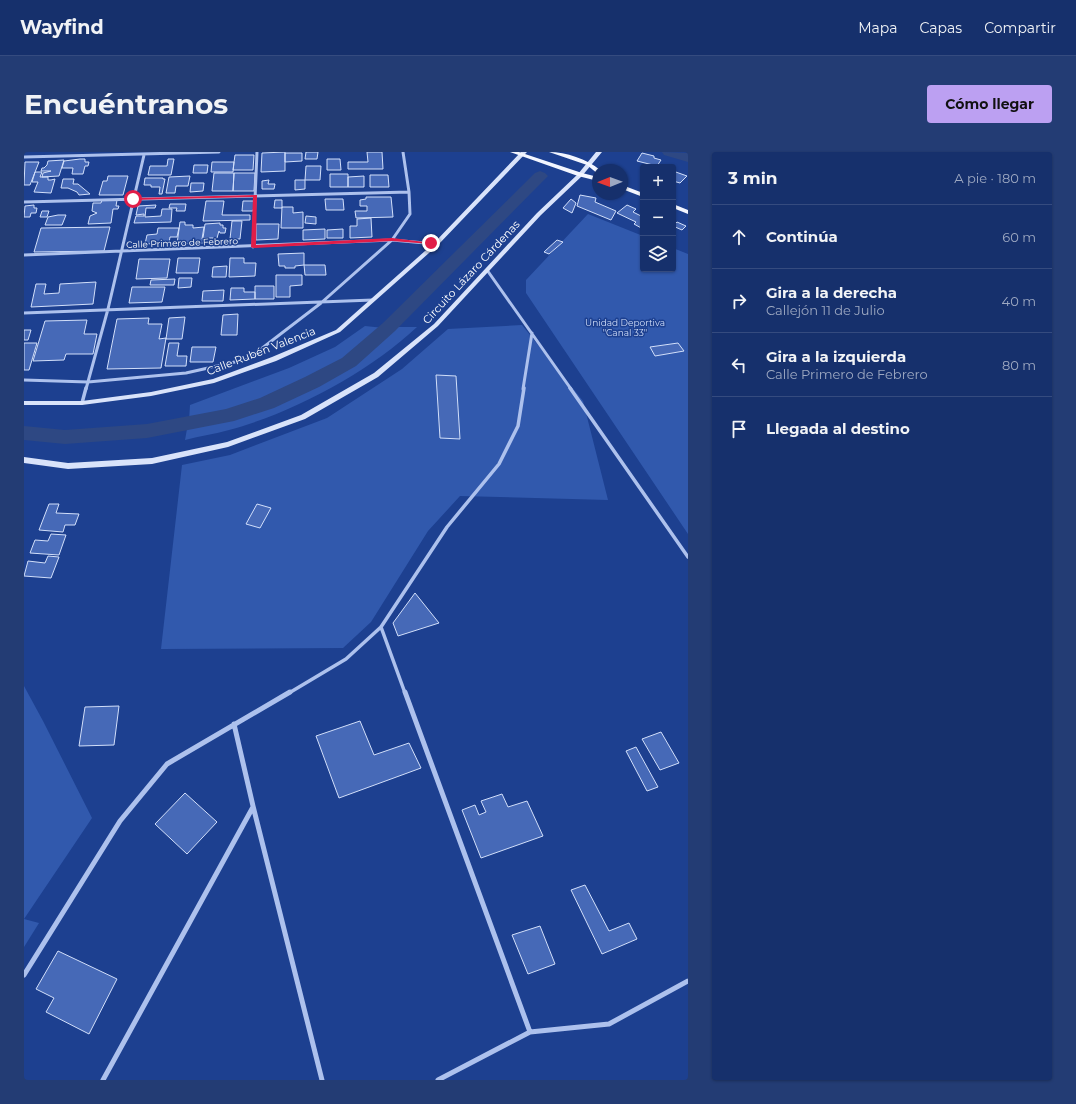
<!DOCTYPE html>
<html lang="es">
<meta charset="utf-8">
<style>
body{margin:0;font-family:Montserrat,sans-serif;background:#233c74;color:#f1f3f6}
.controls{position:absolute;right:12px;top:12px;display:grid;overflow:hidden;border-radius:4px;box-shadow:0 1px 3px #0004}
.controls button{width:36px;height:36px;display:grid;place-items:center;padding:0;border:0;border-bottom:1px solid #354b7f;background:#16306c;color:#f1f3f6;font:20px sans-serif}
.compass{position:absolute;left:568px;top:12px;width:36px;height:36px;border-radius:50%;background:#16306c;box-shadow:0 1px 3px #0004;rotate:269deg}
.stop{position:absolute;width:12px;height:12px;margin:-9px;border:3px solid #e11d48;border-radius:50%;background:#fff}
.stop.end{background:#e11d48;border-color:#fff;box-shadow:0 1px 4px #0008}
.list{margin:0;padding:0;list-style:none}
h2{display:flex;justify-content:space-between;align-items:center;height:52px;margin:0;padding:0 16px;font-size:17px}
h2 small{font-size:13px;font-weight:400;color:#9ea9c2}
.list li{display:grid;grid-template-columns:26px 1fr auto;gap:12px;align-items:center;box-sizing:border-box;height:64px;padding:0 16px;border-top:1px solid #354b7f}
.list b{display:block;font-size:15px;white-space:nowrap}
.list p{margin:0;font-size:13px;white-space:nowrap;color:#9ea9c2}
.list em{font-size:13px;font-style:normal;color:#9ea9c2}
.icon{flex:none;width:22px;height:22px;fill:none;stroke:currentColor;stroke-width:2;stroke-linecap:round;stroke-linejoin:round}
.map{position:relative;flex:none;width:664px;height:928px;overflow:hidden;border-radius:4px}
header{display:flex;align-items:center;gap:24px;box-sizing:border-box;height:56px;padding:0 20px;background:#16306c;border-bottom:1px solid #354b7f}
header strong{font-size:19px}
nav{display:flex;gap:22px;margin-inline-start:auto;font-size:14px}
.intro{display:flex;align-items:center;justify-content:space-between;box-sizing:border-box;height:96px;padding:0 24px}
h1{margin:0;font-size:28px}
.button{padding:10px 18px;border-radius:4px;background:#bca0f2;color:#111;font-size:14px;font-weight:700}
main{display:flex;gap:24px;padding:0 24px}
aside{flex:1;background:#16306c;border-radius:4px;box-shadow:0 1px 3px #0004}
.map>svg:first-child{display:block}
</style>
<header>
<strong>Wayfind</strong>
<nav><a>Mapa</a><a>Capas</a><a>Compartir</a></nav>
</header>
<div class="intro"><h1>Encuéntranos</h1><a class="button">Cómo llegar</a></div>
<main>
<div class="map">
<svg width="664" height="928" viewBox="0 0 664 928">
<rect width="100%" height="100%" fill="#1d4090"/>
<path fill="#3159ad" d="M 564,62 L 619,84 L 619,117 L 649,117 L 649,96 L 664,102 L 664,382 L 502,141 L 502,128 Z
M 498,173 L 559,249 L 584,348 L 436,344 L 404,379 L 347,470 L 319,496 L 137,497 L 158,313 L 206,303 L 303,266 L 378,217 L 424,177 Z
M 341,174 L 360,176 C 347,186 335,198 321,206 C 274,237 219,257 165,269 L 166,253 L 265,216 L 311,195 Z
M 372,175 L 393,175 C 345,220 269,261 205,278 C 191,282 176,284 161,288 L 163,277 L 226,260 L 276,238 L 332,210 Z
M 0,534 L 19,569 L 68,666 L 0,767 L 15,771 L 0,795 Z"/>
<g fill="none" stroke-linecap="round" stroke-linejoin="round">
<path fill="#2e4883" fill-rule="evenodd" d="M 638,0 L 664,1 L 664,10 L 640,3 Z
M 516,19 L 521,21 L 524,24 L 521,27 L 371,179 L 332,214 L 295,235 L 250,256 L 210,269 L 123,286 L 41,292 L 0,288 L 0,274 L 41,278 L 123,272 L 202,257 L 236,246 L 281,225 L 318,206 L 359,171 L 511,21 Z"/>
</g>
<path fill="#4669b7" stroke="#d2dffa" d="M 261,0 L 261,19 L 237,20 L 238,1 Z
M 282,0 L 294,0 L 293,7 L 281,7 Z
M 343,0 L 358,0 L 359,17 L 324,17 L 324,10 L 344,10 Z
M 261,1 L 278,1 L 278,9 L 261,10 Z
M 618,1 L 630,4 L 630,6 L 637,8 L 633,14 L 613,9 Z
M 211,3 L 230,3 L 229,18 L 209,18 Z
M 56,7 L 61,7 L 61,10 L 65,10 L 64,14 L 61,14 L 59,22 L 48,22 L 49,16 L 38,16 L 40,9 Z
M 144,7 L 150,7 L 147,23 L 124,23 L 126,14 L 143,14 Z
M 303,7 L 316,7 L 317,18 L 303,18 Z
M 40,8 L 35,24 L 18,25 L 19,21 L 27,19 L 17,19 L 18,16 L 20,16 L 23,13 L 24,9 Z
M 1,10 L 15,10 L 6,33 L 0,33 Z
M 188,10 L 210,10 L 209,20 L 187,20 Z
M 170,13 L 184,13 L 183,21 L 169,21 Z
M 282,14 L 297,14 L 296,28 L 281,28 Z
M 649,19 L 663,24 L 656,31 L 649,29 Z
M 11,20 L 18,20 L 16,25 L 24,25 L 24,28 L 27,28 L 31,27 L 27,41 L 10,40 L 14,30 L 8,30 Z
M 190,21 L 210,21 L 209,39 L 188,39 Z
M 210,21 L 231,21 L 230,39 L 209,39 Z
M 306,22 L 324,22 L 324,35 L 306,35 Z
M 346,23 L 364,23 L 365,35 L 346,35 Z
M 84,24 L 104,24 L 99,43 L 75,43 L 79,29 L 83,29 Z
M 166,24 L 164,34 L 152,34 L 151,41 L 142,41 L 145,25 Z
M 340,24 L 340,35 L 324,35 L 324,25 Z
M 121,26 L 139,26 L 139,27 L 141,27 L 138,42 L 135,42 L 136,35 L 127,35 L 127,33 L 120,33 Z
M 39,27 L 50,27 L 49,32 L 54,32 L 66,42 L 55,43 L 53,40 L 44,36 L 37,36 Z
M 245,28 L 244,32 L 251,32 L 250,37 L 238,37 L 238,29 Z
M 271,28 L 281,28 L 281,37 L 271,38 Z
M 167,31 L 180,31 L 179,39 L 166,40 Z
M 556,43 L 572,46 L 571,50 L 592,59 L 587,68 L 553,54 Z
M 342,45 L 367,45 L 369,65 L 332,66 L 331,59 L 343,59 L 343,54 L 336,54 L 336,48 L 342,47 Z
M 301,47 L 319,47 L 320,58 L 302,58 Z
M 547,47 L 552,51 L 548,61 L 539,56 Z
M 78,48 L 93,48 L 92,54 L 95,54 L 94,57 L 89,57 L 87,71 L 64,72 L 66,64 L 73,61 L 68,59 L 69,51 L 77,51 Z
M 251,48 L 258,48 L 258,56 L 250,56 Z
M 182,49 L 200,49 L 198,63 L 226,63 L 226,68 L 179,69 Z
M 219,49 L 231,49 L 229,59 L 218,59 Z
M 146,52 L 162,52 L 161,59 L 152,59 L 153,56 L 145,56 Z
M 10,53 L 10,56 L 13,56 L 12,61 L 7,61 L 6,65 L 0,65 L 1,54 Z
M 132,53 L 131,56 L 122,56 L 121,65 L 137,64 L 138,57 L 148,57 L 147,70 L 110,71 L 112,64 L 120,64 L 120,62 L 112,63 L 114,54 Z
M 603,53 L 612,57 L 609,60 L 619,65 L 619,77 L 610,72 L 612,70 L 593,61 Z
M 258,55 L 269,55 L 269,61 L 279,60 L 279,76 L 257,76 Z
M 18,59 L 25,59 L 23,65 L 16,65 Z
M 34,63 L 42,63 L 38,73 L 21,73 L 24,65 Z
M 282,64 L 292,65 L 292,72 L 281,71 Z
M 347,66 L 348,85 L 326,86 L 326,74 L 333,74 L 333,67 Z
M 208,69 L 218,69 L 216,87 L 206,87 Z
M 156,70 L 161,70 L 161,73 L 169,73 L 169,76 L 180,75 L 178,87 L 181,87 L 180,91 L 153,92 Z
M 653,70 L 662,74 L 658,78 L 649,74 Z
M 196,71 L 196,73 L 199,73 L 199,76 L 202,76 L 201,81 L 196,81 L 195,79 L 193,86 L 179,86 L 181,72 Z
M 232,72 L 255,72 L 254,87 L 232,88 Z
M 86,75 L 80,99 L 10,100 L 17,76 Z
M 134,76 L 155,76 L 153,85 L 146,85 L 145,91 L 121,92 L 123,83 L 133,82 Z
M 301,77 L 301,87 L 279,88 L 279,78 Z
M 319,77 L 319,86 L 303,86 L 303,78 Z
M 533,88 L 539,90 L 525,102 L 520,100 Z
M 280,101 L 280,113 L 271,114 L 271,116 L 261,116 L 261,114 L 255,114 L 254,102 Z
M 154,106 L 176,106 L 174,121 L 152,121 Z
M 206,106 L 220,106 L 220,111 L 232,111 L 231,124 L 205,125 Z
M 115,107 L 146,107 L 143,126 L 112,127 Z
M 280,113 L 301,113 L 302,123 L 281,123 Z
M 203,114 L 202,125 L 188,125 L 189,115 Z
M 252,123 L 278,123 L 278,133 L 266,134 L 266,145 L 252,145 Z
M 155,126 L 168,126 L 167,135 L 154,136 Z
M 151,127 L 150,133 L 126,133 L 127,128 Z
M 72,130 L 69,152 L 7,155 L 12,132 L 22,132 L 20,142 L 35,141 L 36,132 Z
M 231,134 L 250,134 L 250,147 L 231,147 Z
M 108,135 L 141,135 L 138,150 L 105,151 Z
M 207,136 L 220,136 L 220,140 L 231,140 L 231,147 L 206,148 Z
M 200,138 L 199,149 L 178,149 L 179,139 Z
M 214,162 L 213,183 L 197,183 L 199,163 Z
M 161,165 L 158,187 L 142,187 L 145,166 Z
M 125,166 L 124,172 L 138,172 L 135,187 L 142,186 L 137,216 L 83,217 L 93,167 Z
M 63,168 L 60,182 L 73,182 L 69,202 L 42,202 L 40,208 L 9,209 L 21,169 Z
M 0,178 L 7,178 L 4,188 L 0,188 Z
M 0,191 L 13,191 L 5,218 L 0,218 Z
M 145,191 L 155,191 L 153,204 L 163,204 L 162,214 L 141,214 Z
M 654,191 L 660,199 L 631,204 L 626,195 Z
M 168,195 L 192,195 L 189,210 L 166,210 Z
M 412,223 L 432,224 L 436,287 L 416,286 Z
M 25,352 L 35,352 L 32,361 L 55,362 L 51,373 L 41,373 L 39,380 L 15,378 Z
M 233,352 L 247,356 L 236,376 L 222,372 Z
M 27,382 L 42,383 L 35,403 L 6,401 L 11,388 L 24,389 Z
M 24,404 L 35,405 L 27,426 L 0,424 L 4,409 L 21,411 Z
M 391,441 L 415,471 L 374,484 L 369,471 Z
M 95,554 L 90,593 L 55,594 L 61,555 Z
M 336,569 L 350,603 L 385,591 L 397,616 L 315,646 L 292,584 Z
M 637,580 L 655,611 L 636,618 L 618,587 Z
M 612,595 L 634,635 L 623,639 L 602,599 Z
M 161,641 L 193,670 L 163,702 L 131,672 Z
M 478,642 L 484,655 L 503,649 L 519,684 L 457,706 L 438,658 L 451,653 L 455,663 L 462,660 L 457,649 Z
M 561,733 L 585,779 L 605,771 L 613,787 L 578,802 L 547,738 Z
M 516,774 L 531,812 L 504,822 L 488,783 Z
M 34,799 L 93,827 L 65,882 L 22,860 L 30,846 L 12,837 Z"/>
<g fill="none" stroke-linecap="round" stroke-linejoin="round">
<path stroke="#adc1ed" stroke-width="3" d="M 0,5 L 195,0
M 0,50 L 385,40
M 229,95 L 233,0
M 0,103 L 368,88 L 412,92
M 463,118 L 547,237
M 0,161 L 349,148
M 0,228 L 64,230 L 162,221 L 224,207 L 297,151 L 368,88 L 386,62 L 385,40 L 379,0
M 62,237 L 84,157 L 120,3
M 499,237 L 508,181"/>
<path stroke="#adc1ed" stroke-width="3.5" d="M 546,236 L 664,405
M 58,251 L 62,236
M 357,475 L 381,541
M 265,541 L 322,507 L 357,475 L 423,375 L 475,312 L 494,274 L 500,236"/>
<path stroke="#adc1ed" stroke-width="5" d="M 381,540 L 506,880
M 210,572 L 229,654 L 298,928
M 0,823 L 96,669 L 143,612 L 266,540
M 79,928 L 229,655
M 414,928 L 506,880 L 585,872 L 664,829"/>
<path fill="#d9e3fa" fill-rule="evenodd" d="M 497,0 L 503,0 L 414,93 L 316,180 L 252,209 L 190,231 L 127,244 L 58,253 L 0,253 L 0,249 L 58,249 L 127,240 L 189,227 L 248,205 L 312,178 L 410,91 Z
M 572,0 L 578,0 L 558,24 L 517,63 L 414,174 L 354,225 L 281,267 L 204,295 L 128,312 L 44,317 L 0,311 L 0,305 L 44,311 L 128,306 L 203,290 L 277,263 L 350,221 L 410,172 L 513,61 L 554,22 Z"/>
<path fill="#f3f6ff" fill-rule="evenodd" d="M 486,0 L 495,0 L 558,21 L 574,25 L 574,29 L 554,24 Z
M 525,0 C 542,0 563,7 576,18 L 574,18 L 574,22 L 563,13 Z
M 598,33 L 619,41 L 619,45 L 598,37 Z
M 649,52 L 664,58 L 664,62 L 649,56 Z"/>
</g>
<path fill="#e11d48" d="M 233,43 L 232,93 L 368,86 L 409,91 L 407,92 L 368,89 L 229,96 L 227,95 L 229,45 L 109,48 L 107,47 L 109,46 Z"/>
<g text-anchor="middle" stroke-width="3" stroke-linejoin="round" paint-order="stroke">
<g font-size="9" fill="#fff" stroke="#1d4090">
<text transform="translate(158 91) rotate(-2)" y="3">Calle Primero de Febrero</text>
</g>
<g font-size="9" fill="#d2dffa" stroke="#1d4090">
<text x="601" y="174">Unidad Deportiva<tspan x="601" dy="10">"Canal 33"</tspan></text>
</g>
<g font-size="11" fill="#fff" stroke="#1d4090">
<text transform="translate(447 120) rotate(-47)" y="4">Circuito Lázaro Cárdenas</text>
<text transform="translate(237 199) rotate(-21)" y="4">Calle Rubén Valencia</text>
</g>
</g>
</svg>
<div class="controls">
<button>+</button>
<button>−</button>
<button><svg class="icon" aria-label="layers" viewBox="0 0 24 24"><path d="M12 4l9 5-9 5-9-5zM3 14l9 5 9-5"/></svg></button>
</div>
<svg class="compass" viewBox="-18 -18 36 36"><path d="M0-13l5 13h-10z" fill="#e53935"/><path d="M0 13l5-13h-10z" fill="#9ea9c2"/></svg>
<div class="stop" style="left:109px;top:47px"></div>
<div class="stop end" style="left:407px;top:91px"></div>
</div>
<aside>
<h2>3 min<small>A pie · 180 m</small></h2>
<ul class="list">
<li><svg class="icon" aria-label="ahead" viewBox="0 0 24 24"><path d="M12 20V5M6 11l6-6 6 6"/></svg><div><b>Continúa</b></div><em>60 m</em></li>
<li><svg class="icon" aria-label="right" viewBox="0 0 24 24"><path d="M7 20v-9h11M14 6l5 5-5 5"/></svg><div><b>Gira a la derecha</b><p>Callejón 11 de Julio</p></div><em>40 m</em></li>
<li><svg class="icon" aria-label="left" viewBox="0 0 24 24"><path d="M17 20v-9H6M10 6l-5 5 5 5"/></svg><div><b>Gira a la izquierda</b><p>Calle Primero de Febrero</p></div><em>80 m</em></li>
<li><svg class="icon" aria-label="arrive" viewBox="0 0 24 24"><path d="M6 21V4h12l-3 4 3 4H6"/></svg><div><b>Llegada al destino</b></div></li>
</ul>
</aside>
</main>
